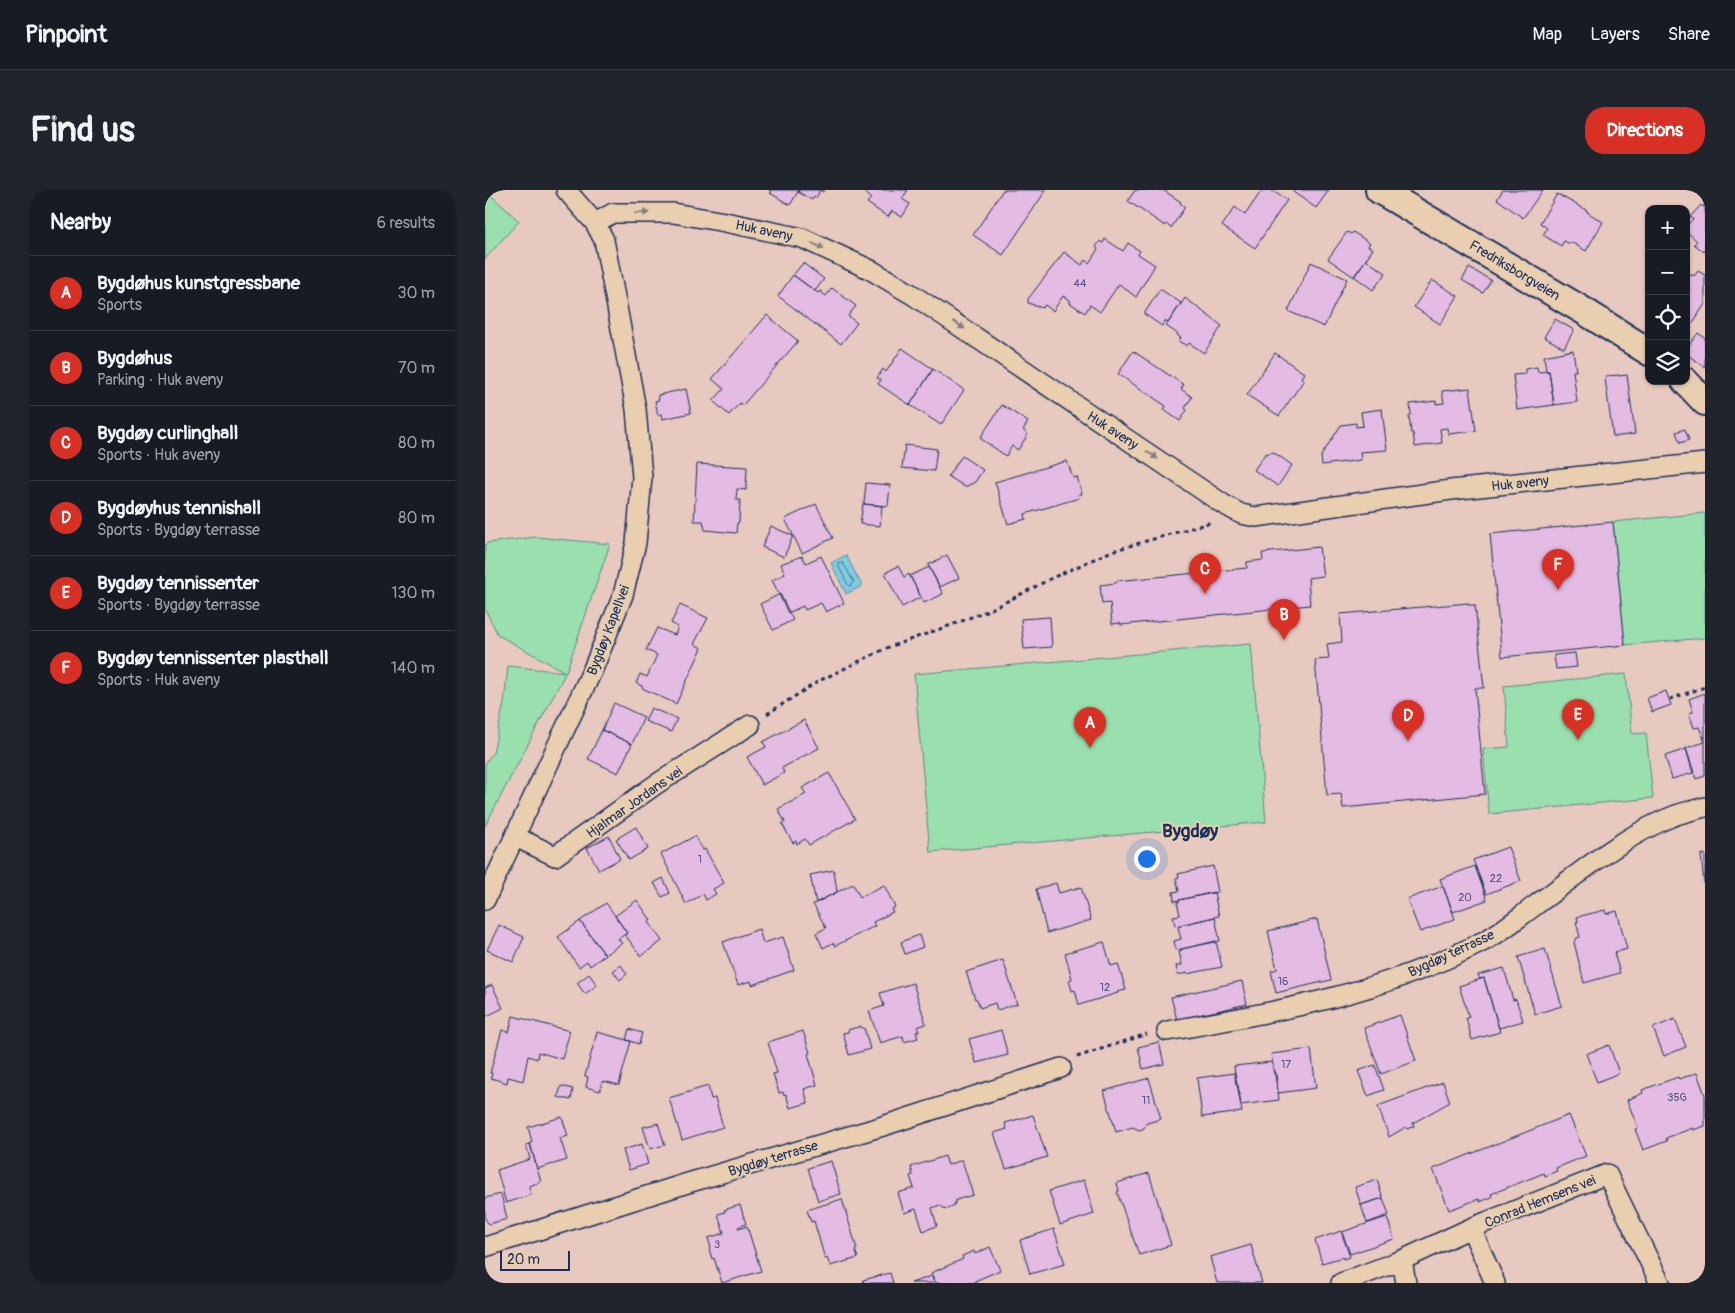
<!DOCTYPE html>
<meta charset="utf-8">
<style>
body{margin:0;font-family:Pangolin,sans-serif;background:#20242c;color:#f1f3f6}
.controls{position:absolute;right:15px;top:15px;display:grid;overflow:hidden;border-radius:10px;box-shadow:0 1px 4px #0004}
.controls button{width:45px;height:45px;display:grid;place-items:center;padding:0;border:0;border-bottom:1px solid #363941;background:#171b24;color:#f1f3f6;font:25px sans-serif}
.scale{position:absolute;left:15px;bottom:12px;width:70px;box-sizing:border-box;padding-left:5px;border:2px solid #1b2f5e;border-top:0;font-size:14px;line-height:18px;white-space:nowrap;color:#1b2f5e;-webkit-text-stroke:4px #e9cfb0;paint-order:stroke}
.you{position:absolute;left:661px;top:668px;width:18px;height:18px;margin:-12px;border:4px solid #fff;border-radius:50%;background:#1a73e8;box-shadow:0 0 0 8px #1a73e833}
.badge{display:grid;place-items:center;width:32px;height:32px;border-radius:50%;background:#d93025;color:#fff;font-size:16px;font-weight:700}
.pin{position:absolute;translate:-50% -41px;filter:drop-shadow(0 1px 2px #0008)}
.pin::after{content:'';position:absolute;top:26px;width:18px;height:15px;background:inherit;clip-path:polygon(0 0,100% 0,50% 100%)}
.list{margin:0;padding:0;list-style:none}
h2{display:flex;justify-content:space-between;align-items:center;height:65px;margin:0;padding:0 20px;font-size:21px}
h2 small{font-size:16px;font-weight:400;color:#9ea1a6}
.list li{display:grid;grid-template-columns:32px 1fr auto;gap:15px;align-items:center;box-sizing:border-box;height:75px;padding:0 20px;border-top:1px solid #363941}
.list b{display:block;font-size:19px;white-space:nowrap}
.list p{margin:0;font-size:16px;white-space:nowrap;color:#9ea1a6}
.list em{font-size:16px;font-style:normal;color:#9ea1a6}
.icon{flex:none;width:28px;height:28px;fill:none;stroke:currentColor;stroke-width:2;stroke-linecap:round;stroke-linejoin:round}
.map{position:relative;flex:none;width:1220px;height:1093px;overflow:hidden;border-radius:20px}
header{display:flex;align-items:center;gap:30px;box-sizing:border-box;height:70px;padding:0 25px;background:#171b24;border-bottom:1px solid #363941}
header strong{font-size:24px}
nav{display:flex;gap:28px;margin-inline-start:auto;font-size:18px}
.intro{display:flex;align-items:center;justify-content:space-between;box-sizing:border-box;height:120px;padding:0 30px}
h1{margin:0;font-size:35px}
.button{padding:12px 22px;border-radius:20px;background:#d93025;color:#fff;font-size:18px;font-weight:700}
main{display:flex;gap:30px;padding:0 30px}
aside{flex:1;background:#171b24;border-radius:20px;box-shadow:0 1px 4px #0004}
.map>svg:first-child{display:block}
</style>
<header>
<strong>Pinpoint</strong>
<nav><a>Map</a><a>Layers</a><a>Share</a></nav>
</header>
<div class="intro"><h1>Find us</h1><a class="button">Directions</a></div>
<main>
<aside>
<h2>Nearby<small>6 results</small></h2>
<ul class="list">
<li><span class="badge">A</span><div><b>Bygdøhus kunstgressbane</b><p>Sports</p></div><em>30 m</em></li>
<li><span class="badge">B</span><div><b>Bygdøhus</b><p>Parking · Huk aveny</p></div><em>70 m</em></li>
<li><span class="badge">C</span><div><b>Bygdøy curlinghall</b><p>Sports · Huk aveny</p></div><em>80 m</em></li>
<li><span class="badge">D</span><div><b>Bygdøyhus tennishall</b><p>Sports · Bygdøy terrasse</p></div><em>80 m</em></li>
<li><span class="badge">E</span><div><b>Bygdøy tennissenter</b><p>Sports · Bygdøy terrasse</p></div><em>130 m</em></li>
<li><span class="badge">F</span><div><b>Bygdøy tennissenter plasthall</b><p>Sports · Huk aveny</p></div><em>140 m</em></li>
</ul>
</aside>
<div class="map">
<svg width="1220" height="1093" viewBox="0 0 1220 1093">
<rect width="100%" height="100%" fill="#e8c9bf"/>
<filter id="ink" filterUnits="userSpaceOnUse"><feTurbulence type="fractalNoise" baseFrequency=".02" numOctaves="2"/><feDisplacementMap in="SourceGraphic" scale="10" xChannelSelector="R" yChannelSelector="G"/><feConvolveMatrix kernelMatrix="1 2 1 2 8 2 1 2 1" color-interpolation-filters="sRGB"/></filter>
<g filter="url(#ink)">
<path fill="#9ae0ae" stroke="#5a8886" d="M 0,0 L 34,31 L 0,69 Z
M 1220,323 L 1220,448 L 1140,455 L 1128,332 Z
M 51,347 L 125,354 L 81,482 L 0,636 L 0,573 L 8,563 L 19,513 L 23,476 L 80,482 L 13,445 L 0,419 L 0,355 L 2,353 Z
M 766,454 L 781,632 L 445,662 L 429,484 Z
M 1141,484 L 1147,544 L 1161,543 L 1168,608 L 1004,624 L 998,559 L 1024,557 L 1019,496 Z"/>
<path fill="#7fccdf" stroke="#578dab" d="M 361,365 L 377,396 L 361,404 L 346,373 Z"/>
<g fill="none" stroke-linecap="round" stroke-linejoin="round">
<path stroke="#436e92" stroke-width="1" d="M 358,373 L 369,392 L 365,396 L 363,395 L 354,377 L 354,374 Z"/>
</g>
<path fill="#e4bbe2" stroke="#1b2f5e" d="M 284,0 L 314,0 L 305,15 L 285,3 L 287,2 Z
M 314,0 L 339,0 L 338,2 L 335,0 L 331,8 L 329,6 L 327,10 L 313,2 Z
M 377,0 L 423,0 L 417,9 L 425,14 L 417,27 L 407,21 L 403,27 L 382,13 L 386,8 Z
M 518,0 L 561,0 L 518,65 L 488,45 Z
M 650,0 L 678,0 L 696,12 L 695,13 L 700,17 L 686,38 L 681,34 L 680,36 L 643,11 Z
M 777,0 L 786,0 L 802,10 L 770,58 L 737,36 L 750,17 L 760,25 Z
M 809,0 L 844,0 L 831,18 L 808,2 Z
M 1018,0 L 1058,0 L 1038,28 L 1012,9 Z
M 1072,4 L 1103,21 L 1102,22 L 1118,32 L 1101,61 L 1086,52 L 1085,54 L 1079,51 L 1076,56 L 1058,45 L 1062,38 L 1055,33 Z
M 1220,14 L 1220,61 L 1219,62 L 1209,54 L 1212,51 L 1201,41 L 1201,36 L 1208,29 L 1205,27 L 1216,15 L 1218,17 Z
M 862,42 L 866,44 L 868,42 L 885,53 L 883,56 L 888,59 L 869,87 L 843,69 Z
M 620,49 L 638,61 L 643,53 L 655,61 L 653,64 L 670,75 L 651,107 L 634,94 L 615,122 L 605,115 L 600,123 L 585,113 L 585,110 L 578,106 L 568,121 L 560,115 L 557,118 L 543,113 L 543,109 L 579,62 L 597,75 L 600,70 L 604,73 L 613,59 L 611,57 L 615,51 L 618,53 Z
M 881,70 L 901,83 L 888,100 L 869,86 Z
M 826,72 L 862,89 L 839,137 L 803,121 Z
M 318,73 L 339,89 L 330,101 L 308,85 Z
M 984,78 L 1006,90 L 998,103 L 977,90 Z
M 1201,81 L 1209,86 L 1213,81 L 1220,85 L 1220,114 L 1207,134 L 1201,130 Z
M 308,85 L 333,103 L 335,101 L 341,106 L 347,98 L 371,116 L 363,126 L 372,133 L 356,154 L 293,106 Z
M 947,90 L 973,106 L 955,134 L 929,117 Z
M 675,99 L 696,113 L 683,133 L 680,131 L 677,136 L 659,124 Z
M 700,108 L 737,136 L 719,163 L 704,153 L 702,156 L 693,151 L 696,148 L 692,145 L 693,144 L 681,136 Z
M 282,125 L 313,151 L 257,216 L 255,213 L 244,225 L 228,211 L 239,199 L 227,189 Z
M 1070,129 L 1089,140 L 1079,158 L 1059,147 Z
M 1213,143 L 1220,148 L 1220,177 L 1201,164 L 1201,159 Z
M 417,158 L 448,179 L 425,215 L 393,194 L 396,190 L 392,188 L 398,179 L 401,182 Z
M 1088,160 L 1091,181 L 1088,181 L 1092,212 L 1069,215 L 1064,181 L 1061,181 L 1059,166 Z
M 648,161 L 699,195 L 696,199 L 707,207 L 700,218 L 702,220 L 695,231 L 679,220 L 681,216 L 633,184 Z
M 790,163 L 819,183 L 816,188 L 819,190 L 794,226 L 762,205 Z
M 1052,177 L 1053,182 L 1064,181 L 1069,215 L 1032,220 L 1028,185 L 1040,184 L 1040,179 Z
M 448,179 L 479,200 L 456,235 L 425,215 Z
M 1134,185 L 1134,186 L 1142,185 L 1150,244 L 1128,247 L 1120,188 L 1121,186 Z
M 985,198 L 991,241 L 963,244 L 962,238 L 955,239 L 957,253 L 930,257 L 928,243 L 926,243 L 924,226 L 926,225 L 925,214 L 951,211 L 951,214 L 959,213 L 957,201 Z
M 201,199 L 206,223 L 178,229 L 177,224 L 173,225 L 170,211 L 174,210 L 173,205 Z
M 517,215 L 543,232 L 538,240 L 543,244 L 533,260 L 527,256 L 521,266 L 495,248 Z
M 897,219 L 902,260 L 875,262 L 876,270 L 837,275 L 836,266 L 856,235 L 871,233 L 871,237 L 878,236 L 876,222 Z
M 1200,239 L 1204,250 L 1195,253 L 1191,242 Z
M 420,255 L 452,259 L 449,281 L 417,278 Z
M 788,262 L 807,275 L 793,296 L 769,280 L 780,264 Z
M 477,266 L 498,280 L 490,292 L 480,297 L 463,286 Z
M 582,271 L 588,288 L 592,287 L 597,304 L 593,305 L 594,308 L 540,324 L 541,329 L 523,334 L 510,292 Z
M 212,274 L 262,277 L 261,300 L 252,299 L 251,310 L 255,310 L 254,333 L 252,333 L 251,343 L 220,340 L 218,331 L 209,331 Z
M 381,293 L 405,295 L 403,316 L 379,314 Z
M 331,314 L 348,348 L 317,363 L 300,329 Z
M 378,314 L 397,316 L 395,336 L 375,334 Z
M 1128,332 L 1140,455 L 1017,467 L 1005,344 Z
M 286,336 L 308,346 L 299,367 L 277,357 Z
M 834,357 L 838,386 L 823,388 L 825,415 L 636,435 L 635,433 L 627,434 L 625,413 L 617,414 L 615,395 L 631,393 L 631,391 L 762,378 L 762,372 L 778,370 L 777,363 Z
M 462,365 L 474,388 L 455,397 L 443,375 Z
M 317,366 L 321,373 L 336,366 L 359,413 L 341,422 L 336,413 L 320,420 L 318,416 L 303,423 L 287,390 L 300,384 L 296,374 Z
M 413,376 L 419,387 L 424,384 L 436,407 L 417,417 L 400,383 Z
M 444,377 L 458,404 L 439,413 L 425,386 Z
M 295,404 L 308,430 L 288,440 L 275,414 Z
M 984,413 L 984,415 L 990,415 L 999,498 L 990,498 L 1000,604 L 858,618 L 856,604 L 842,605 L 830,470 L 844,469 L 842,454 L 857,452 L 855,424 Z
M 195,415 L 223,428 L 209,454 L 217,458 L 191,514 L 157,498 L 157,496 L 151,493 L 155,484 L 162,487 L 172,465 L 161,460 L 172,438 L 190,445 L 193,437 L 186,433 Z
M 565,427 L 567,457 L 539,459 L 536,429 Z
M 1090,463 L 1092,477 L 1071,479 L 1069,465 Z
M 1181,501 L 1186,515 L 1167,522 L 1162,508 Z
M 1220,503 L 1220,547 L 1218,547 L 1214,537 L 1209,538 L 1204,523 L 1208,522 L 1204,509 Z
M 129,513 L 159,527 L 147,554 L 117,540 Z
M 166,518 L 192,529 L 186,542 L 160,531 Z
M 319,530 L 334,558 L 297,578 L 299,583 L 277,595 L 262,567 L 281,557 L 278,552 Z
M 117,540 L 147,554 L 133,583 L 103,569 Z
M 1220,547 L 1220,586 L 1211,589 L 1201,558 L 1220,552 L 1218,548 Z
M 1201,559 L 1208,583 L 1187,589 L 1180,566 Z
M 344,583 L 370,629 L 324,655 L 320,649 L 312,654 L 311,651 L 308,653 L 297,634 L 300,632 L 293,619 L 321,604 L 317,598 Z
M 151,637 L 163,659 L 144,670 L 131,649 Z
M 124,646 L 135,669 L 114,680 L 102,658 Z
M 210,646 L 218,660 L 220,659 L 239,693 L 228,699 L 231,704 L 221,710 L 218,704 L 201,714 L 176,664 Z
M 1023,657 L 1036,691 L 1001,704 L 988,670 Z
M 1220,664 L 1220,703 L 1216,665 Z
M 728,676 L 733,702 L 689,711 L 688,702 L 694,701 L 691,688 L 694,687 L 693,684 Z
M 990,676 L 1002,710 L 968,722 L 955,689 Z
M 349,680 L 352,702 L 331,713 L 325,685 Z
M 178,688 L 185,703 L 177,707 L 169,693 Z
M 571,693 L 574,703 L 596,697 L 606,730 L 562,743 L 551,699 Z
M 368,694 L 375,707 L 399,695 L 410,717 L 406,719 L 408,722 L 388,732 L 390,736 L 350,756 L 348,753 L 338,758 L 331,743 L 341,738 L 328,714 Z
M 958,696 L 970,729 L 935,742 L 922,709 Z
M 729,702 L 734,726 L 690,736 L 688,726 L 695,725 L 692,712 L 694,712 L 694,710 Z
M 152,710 L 166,730 L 164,732 L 177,751 L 156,766 L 140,745 L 142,743 L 130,726 Z
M 121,713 L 142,743 L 133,749 L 137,753 L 120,765 L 95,731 Z
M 1120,720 L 1121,724 L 1132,721 L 1142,759 L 1129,763 L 1135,783 L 1099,793 L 1089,752 L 1092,748 L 1095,747 L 1091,732 L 1093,732 L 1092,727 Z
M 730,727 L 735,751 L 691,760 L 689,751 L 696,749 L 693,737 L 696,736 L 696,735 Z
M 832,729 L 846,790 L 791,803 L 786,781 L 792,779 L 783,741 Z
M 95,731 L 120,765 L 105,776 L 102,771 L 94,777 L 73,747 Z
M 14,735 L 39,747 L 28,772 L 2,760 Z
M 274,739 L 278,753 L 298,747 L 309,780 L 267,795 L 266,791 L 253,795 L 238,752 Z
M 434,745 L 438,757 L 420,764 L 416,752 Z
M 731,751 L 737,777 L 702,784 L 702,783 L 693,785 L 691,776 L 697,775 L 694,761 L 697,760 L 697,759 Z
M 619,752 L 626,776 L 633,774 L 641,800 L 632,802 L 633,803 L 594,815 L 590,800 L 587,801 L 584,790 L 587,789 L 580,763 Z
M 1060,759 L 1077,816 L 1050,824 L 1033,767 Z
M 518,770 L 532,814 L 512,820 L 510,813 L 495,818 L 492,809 L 490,809 L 481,782 Z
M 136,775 L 142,784 L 135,790 L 128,781 Z
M 1019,778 L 1028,810 L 1031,809 L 1038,831 L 1014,838 L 999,788 L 995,789 L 993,785 Z
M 104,784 L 112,795 L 100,804 L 92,793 Z
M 999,788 L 1015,842 L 987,850 L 981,828 L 984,827 L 974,796 Z
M 757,791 L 762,814 L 692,830 L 686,807 Z
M 428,793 L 441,834 L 432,837 L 434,841 L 431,842 L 433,848 L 419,852 L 418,846 L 395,853 L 384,821 L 399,816 L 395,803 Z
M 7,795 L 18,818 L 0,827 L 0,798 Z
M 915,825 L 931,871 L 896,884 L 879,838 Z
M 28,826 L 85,841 L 77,869 L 53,862 L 52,869 L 43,866 L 38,891 L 23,887 L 22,893 L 6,888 L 7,883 L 5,883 L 17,840 L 24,842 Z
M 1190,829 L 1201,857 L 1179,866 L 1168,838 Z
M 376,836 L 376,838 L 379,838 L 385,859 L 364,865 L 358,843 L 363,842 L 363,840 Z
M 144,839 L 157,843 L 154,854 L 141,850 Z
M 516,840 L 523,865 L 491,873 L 484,849 Z
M 318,841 L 325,863 L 323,864 L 332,895 L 319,899 L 323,913 L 305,918 L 301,904 L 299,905 L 298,902 L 294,903 L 288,884 L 292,883 L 283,852 Z
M 112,842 L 146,851 L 134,895 L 118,891 L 115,901 L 101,897 L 103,887 L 100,886 Z
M 674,852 L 679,874 L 658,879 L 653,857 Z
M 1124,855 L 1134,883 L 1112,892 L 1101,864 Z
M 826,859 L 831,898 L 793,903 L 786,864 Z
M 787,872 L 789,884 L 791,883 L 794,910 L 756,915 L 753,895 L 751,895 L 749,876 Z
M 890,875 L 899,900 L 883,906 L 873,881 Z
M 750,883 L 757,922 L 717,927 L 712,888 Z
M 1212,883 L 1220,905 L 1220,936 L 1208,940 L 1208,938 L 1181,948 L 1182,951 L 1158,960 L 1150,939 L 1153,938 L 1142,910 L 1158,903 L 1157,900 L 1193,887 L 1194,889 Z
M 664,888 L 676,929 L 662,933 L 658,939 L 654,940 L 648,937 L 631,942 L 619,901 Z
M 958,892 L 965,912 L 928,933 L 929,936 L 922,939 L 921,937 L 904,947 L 893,916 Z
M 76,896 L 88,899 L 86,910 L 73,907 Z
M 223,896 L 226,909 L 230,908 L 238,937 L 197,950 L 184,908 Z
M 548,925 L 562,967 L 521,979 L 509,943 L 522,939 L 520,933 Z
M 1084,925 L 1101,966 L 1071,978 L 1072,981 L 1060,986 L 1059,983 L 1006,1004 L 1007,1007 L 995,1012 L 994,1009 L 964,1020 L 948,979 Z
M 77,927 L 83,946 L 75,948 L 82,970 L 52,979 L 45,953 L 47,952 L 43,937 Z
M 173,933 L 180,955 L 165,959 L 158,937 Z
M 45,954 L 56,992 L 44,996 L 46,1005 L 21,1013 L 12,980 L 45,969 L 41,955 Z
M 157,954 L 163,974 L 144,980 L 138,960 Z
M 460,966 L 463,975 L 477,970 L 488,1005 L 471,1010 L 469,1015 L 463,1019 L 458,1018 L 455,1015 L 447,1018 L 452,1036 L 438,1041 L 431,1019 L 419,1023 L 413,1003 L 429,998 L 425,986 L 428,985 L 426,977 Z
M 346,971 L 356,1004 L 333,1011 L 323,978 Z
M 664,983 L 686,1055 L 654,1065 L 632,1002 L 634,1001 L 632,993 Z
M 599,990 L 609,1024 L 575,1035 L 564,1001 Z
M 892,990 L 898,1008 L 876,1015 L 870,997 Z
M 16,1004 L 22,1029 L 4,1034 L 0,1029 L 0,1008 Z
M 898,1008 L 904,1025 L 882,1033 L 876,1015 Z
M 357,1009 L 372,1059 L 370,1060 L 373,1068 L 345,1076 L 342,1068 L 340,1069 L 329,1031 L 326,1032 L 322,1020 Z
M 255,1015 L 261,1034 L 253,1037 L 254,1039 L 262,1036 L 276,1081 L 237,1093 L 229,1068 L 227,1069 L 224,1059 L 226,1058 L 223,1048 L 239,1043 L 233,1024 L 240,1022 L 239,1020 Z
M 902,1027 L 909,1049 L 865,1064 L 857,1042 Z
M 569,1039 L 580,1074 L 545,1084 L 535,1050 Z
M 856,1041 L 865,1067 L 858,1069 L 858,1067 L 837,1073 L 830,1050 Z
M 766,1055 L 777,1093 L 732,1093 L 725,1067 Z
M 505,1057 L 515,1080 L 490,1091 L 491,1093 L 451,1093 L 446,1083 L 478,1069 L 477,1066 L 489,1061 L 490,1064 Z
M 405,1083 L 408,1093 L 379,1093 L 378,1090 Z
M 447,1086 L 449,1093 L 426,1093 Z"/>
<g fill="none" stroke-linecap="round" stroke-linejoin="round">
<defs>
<path id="street" d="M 110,33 L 128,23 L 188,23 L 240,32 L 317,48 L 386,80 L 428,105 L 738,314 L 756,324 L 771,327 L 966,300 L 1220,273
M 31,647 L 70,666 L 170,595 L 265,535
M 0,710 L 108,479 L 138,405 L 151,353 L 157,287 L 151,219 L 131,112 L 119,50 L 110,33 L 81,0
M 682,841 C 793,822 900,803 1001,750 C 1018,741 1033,728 1048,717 C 1091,686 1140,644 1191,625 C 1200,622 1210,620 1220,617
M 0,1057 L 206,992 L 395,937 L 576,878
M 917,1070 L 921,1093
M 856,1093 L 917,1070 L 986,1038
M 1010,1093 L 986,1038 L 1122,984 L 1175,1093"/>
<path id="secondary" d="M 894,0 L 1099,121 L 1164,162
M 1200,191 L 1220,212"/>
</defs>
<use href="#street" stroke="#1b2f5e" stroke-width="22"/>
<use href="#secondary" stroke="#1b2f5e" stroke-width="30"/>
<path stroke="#1b2f5e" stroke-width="3" stroke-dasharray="4 4" stroke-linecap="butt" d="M 1185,509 L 1220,497
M 282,524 L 334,491 L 404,457 L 472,433 L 513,416 L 569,387 L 627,361 L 727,332
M 592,867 L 662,844"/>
<use href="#street" stroke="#e9cfb0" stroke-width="19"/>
<use href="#secondary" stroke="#e9cfb0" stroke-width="26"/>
</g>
<defs><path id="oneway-solid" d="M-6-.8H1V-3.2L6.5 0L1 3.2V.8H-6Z" transform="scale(1.25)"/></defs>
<g fill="#827f87">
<use href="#oneway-solid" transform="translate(157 23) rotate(-1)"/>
<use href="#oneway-solid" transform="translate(333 56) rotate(25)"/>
<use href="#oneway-solid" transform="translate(474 135) rotate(34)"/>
<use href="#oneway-solid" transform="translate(667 265) rotate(33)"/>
</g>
</g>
<g text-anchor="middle" stroke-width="4" stroke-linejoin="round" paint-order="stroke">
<g font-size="11" fill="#4d527f">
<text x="595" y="97">44</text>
<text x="215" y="673">1</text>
<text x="1011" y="692">22</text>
<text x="980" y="711">20</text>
<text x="798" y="795">16</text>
<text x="620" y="801">12</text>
<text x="801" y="878">17</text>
<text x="1192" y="911">35G</text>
<text x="661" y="914">11</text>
<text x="232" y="1058">3</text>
</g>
<g font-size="14" fill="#1b2f5e" stroke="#e9cfb0">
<text transform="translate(279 40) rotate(12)" y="5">Huk aveny</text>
<text transform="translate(1030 80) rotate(31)" y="5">Fredriksborgveien</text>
<text transform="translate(628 240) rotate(33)" y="5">Huk aveny</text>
<text transform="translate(1035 293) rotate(-6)" y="5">Huk aveny</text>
<text transform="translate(123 440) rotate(-69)" y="5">Bygdøy Kapellvei</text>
<text transform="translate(149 612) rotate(-35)" y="5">Hjalmar Jordans vei</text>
<text transform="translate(966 763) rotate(-25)" y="5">Bygdøy terrasse</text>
<text transform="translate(288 968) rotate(-17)" y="5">Bygdøy terrasse</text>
<text transform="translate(1055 1011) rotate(-22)" y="5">Conrad Hemsens vei</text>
</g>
<g font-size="19" font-weight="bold" fill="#1b2f5e" stroke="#e9cfb0">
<text x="705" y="647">Bygdøy</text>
</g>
</g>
</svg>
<div class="controls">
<button>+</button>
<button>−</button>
<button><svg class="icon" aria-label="locate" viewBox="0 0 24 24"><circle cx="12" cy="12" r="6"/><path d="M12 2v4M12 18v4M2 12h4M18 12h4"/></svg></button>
<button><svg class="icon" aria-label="layers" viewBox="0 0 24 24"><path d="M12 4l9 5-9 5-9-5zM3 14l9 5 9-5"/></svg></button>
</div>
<div class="scale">20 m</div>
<div class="you"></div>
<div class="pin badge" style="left:605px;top:558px">A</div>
<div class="pin badge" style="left:799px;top:450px">B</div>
<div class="pin badge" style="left:720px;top:404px">C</div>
<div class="pin badge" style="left:923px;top:551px">D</div>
<div class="pin badge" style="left:1093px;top:550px">E</div>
<div class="pin badge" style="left:1073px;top:400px">F</div>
</div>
</main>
